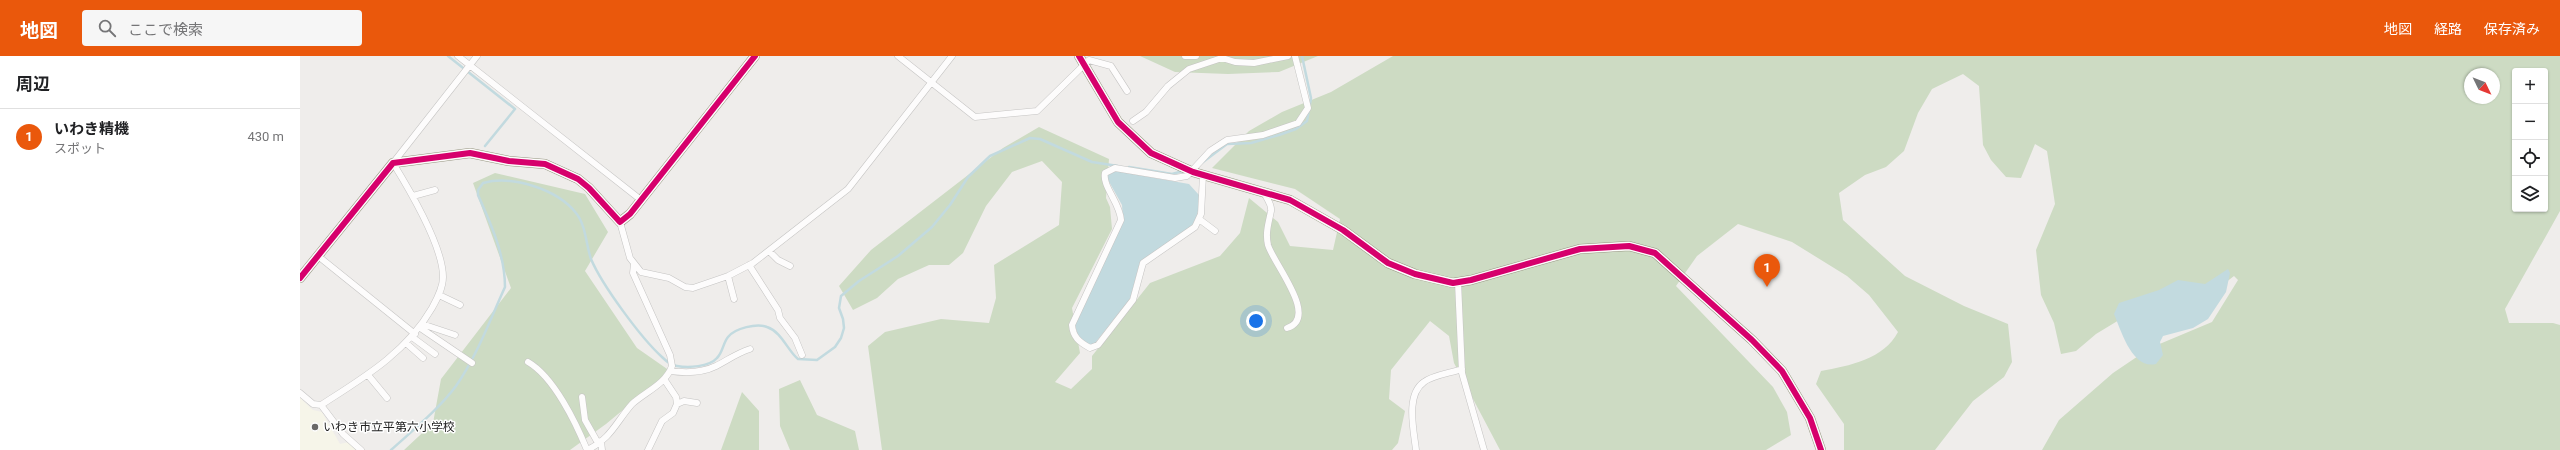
<!DOCTYPE html>
<html lang="ja">
<meta charset="utf-8">
<style>
body{margin:0;font-family:Roboto,"Noto Sans JP",sans-serif;background:#f6f6f6;color:#202124}
.controls{position:absolute;right:12px;top:12px;display:grid;overflow:hidden;border-radius:4px;box-shadow:0 1px 3px #0004}
.controls button{width:36px;height:36px;display:grid;place-items:center;padding:0;border:0;border-bottom:1px solid #e0e0e0;background:#fff;color:#202124;font:20px sans-serif}
.compass{position:absolute;left:2164px;top:12px;width:36px;height:36px;border-radius:50%;background:#fff;box-shadow:0 1px 3px #0004;rotate:133deg}
.you{position:absolute;left:956px;top:265px;width:14px;height:14px;margin:-10px;border:3px solid #fff;border-radius:50%;background:#1a73e8;box-shadow:0 0 0 6px #1a73e833}
.badge{display:grid;place-items:center;width:26px;height:26px;border-radius:50%;background:#ea580c;color:#fff;font-size:13px;font-weight:700}
.pin{position:absolute;translate:-50% -33px;filter:drop-shadow(0 1px 2px #0008)}
.pin::after{content:'';position:absolute;top:21px;width:14px;height:12px;background:inherit;clip-path:polygon(0 0,100% 0,50% 100%)}
.list{margin:0;padding:0;list-style:none}
h2{display:flex;justify-content:space-between;align-items:center;height:52px;margin:0;padding:0 16px;font-size:17px}
h2 small{font-size:13px;font-weight:400;color:#757577}
.list li{display:grid;grid-template-columns:26px 1fr auto;gap:12px;align-items:center;box-sizing:border-box;height:56px;padding:0 16px;border-top:1px solid #e0e0e0}
.list b{display:block;font-size:15px;white-space:nowrap}
.list p{margin:0;font-size:13px;white-space:nowrap;color:#757577}
.list em{font-size:13px;font-style:normal;color:#757577}
.icon{flex:none;width:22px;height:22px;fill:none;stroke:currentColor;stroke-width:2;stroke-linecap:round;stroke-linejoin:round}
.map{position:relative;flex:none;width:2260px;height:394px;overflow:hidden}
header{display:flex;align-items:center;gap:24px;box-sizing:border-box;height:56px;padding:0 20px;background:#ea580c;color:#fff}
header strong{font-size:19px}
nav{display:flex;gap:22px;margin-inline-start:auto;font-size:14px}
.search{width:280px;height:36px;background:#f6f6f6;display:flex;align-items:center;gap:10px;box-sizing:border-box;padding:0 14px;border-radius:4px;color:#757577;font-size:15px}
main{display:flex}
aside{flex:1;background:#fff}
.map>svg:first-child{display:block}
</style>
<header>
<strong>地図</strong>
<div class="search"><svg class="icon" aria-label="search" viewBox="0 0 24 24"><circle cx="10" cy="10" r="6"/><path d="M15 15l6 6"/></svg>ここで検索</div>
<nav><a>地図</a><a>経路</a><a>保存済み</a></nav>
</header>
<main>
<aside>
<h2>周辺<small></small></h2>
<ul class="list">
<li><span class="badge">1</span><div><b>いわき精機</b><p>スポット</p></div><em>430 m</em></li>
</ul>
</aside>
<div class="map">
<svg width="2260" height="394" viewBox="0 0 2260 394">
<rect width="100%" height="100%" fill="#efedeb"/>
<path fill="#f6f5e9" d="M 0,342 L 13,354 L 22,356 L 40,388 L 54,385 L 63,394 L 0,394 Z"/>
<path fill="#cddbc3" fill-rule="evenodd" d="M 840,0 L 1018,0 L 979,16 L 928,18 L 875,16 Z
M 1093,0 L 2260,0 L 2260,155 L 2205,253 L 2209,267 L 2253,267 L 2260,269 L 2260,394 L 1742,394 L 1759,364 L 1813,317 L 1850,292 L 1912,266 L 1938,224 L 1934,220 L 1921,230 L 1829,258 L 1796,278 L 1776,295 L 1761,298 L 1754,267 L 1741,239 L 1736,194 L 1755,148 L 1747,95 L 1735,88 L 1721,122 L 1706,121 L 1691,104 L 1683,89 L 1679,30 L 1663,18 L 1632,33 L 1618,57 L 1604,95 L 1586,111 L 1565,119 L 1539,137 L 1543,164 L 1605,220 L 1664,250 L 1708,268 L 1712,306 L 1704,321 L 1673,345 L 1635,394 L 1544,394 L 1544,368 L 1516,328 L 1521,315 C 1549,310 1584,303 1598,276 L 1569,239 L 1547,220 L 1492,186 L 1438,168 L 1397,200 L 1376,230 L 1473,331 L 1487,356 L 1491,379 L 1466,394 L 1200,394 L 1154,307 L 1149,280 L 1130,265 L 1091,314 L 1089,343 L 1105,355 L 1098,387 L 1092,394 L 582,394 L 568,290 L 585,276 L 641,263 L 689,267 L 696,242 L 694,209 L 759,169 L 762,126 L 742,105 L 712,116 L 686,150 L 663,197 L 649,209 L 629,209 L 598,223 L 577,242 L 553,254 L 539,230 L 571,194 L 703,92 L 739,71 L 809,103 L 806,142 L 810,151 L 812,173 L 772,252 L 780,297 L 755,326 L 771,333 L 792,313 L 792,300 L 850,227 L 920,200 L 940,177 L 949,142 L 978,166 L 990,190 L 1033,194 L 1040,163 L 995,133 L 912,112 L 949,75 L 982,56 L 1031,36 ZM 2215,15 L 2245,15 L 2245,153 L 2215,153 ZM 2170,18 L 2194,18 L 2194,42 L 2170,42 Z
M 195,117 L 285,138 L 308,176 L 285,215 L 337,292 L 370,315 L 306,368 L 270,394 L 104,394 L 133,367 L 141,323 L 211,232 L 173,127 Z
M 500,324 L 517,359 L 555,375 L 559,394 L 490,394 L 480,370 L 479,333 Z
M 442,336 L 459,355 L 459,394 L 421,394 Z"/>
<path fill="#c2dadf" d="M 815,115 L 889,128 L 899,139 C 899,154 898,165 887,175 L 840,206 L 830,243 L 795,287 L 790,289 L 778,281 L 775,269 L 823,164 L 822,149 L 807,122 L 808,119 Z
M 1928,213 L 1930,217 L 1926,236 L 1908,263 L 1893,272 L 1863,280 L 1860,286 L 1863,299 L 1856,308 C 1832,314 1821,274 1814,258 L 1819,247 L 1859,234 L 1878,224 L 1905,228 Z"/>
<g fill="none" stroke-linecap="round" stroke-linejoin="round">
<path stroke="#c2dadf" stroke-width="2.5" d="M 148,0 L 215,53 L 185,90
M 899,109 L 927,88 L 951,87 L 979,79 L 996,73 L 1007,65 L 1011,42 L 1002,0
M 829,111 L 872,118 L 883,115
M 91,394 C 113,374 138,354 156,330 C 177,300 190,264 205,231 C 205,199 191,168 178,139 L 178,134 L 183,127 C 212,119 257,133 276,157 C 286,169 286,189 291,203 C 302,229 341,282 362,301 C 365,304 372,310 377,310 C 388,312 409,311 417,302 C 423,296 423,287 428,281 C 435,272 457,267 467,271 C 482,276 487,294 498,303 L 517,304 L 535,291 L 541,282 L 544,272 L 543,263 L 539,252 L 541,240 L 559,225 L 598,200 L 632,171 L 650,149 L 668,121 L 690,100 L 730,82 L 740,83 L 792,106 L 818,110"/>
<defs>
<path id="street" d="M 158,0 L 341,144
M 598,0 L 675,61 L 737,55 L 789,4 L 811,10 L 827,35
M 885,0 L 896,0
M 833,65 L 846,56 L 868,30 L 889,13 L 922,2 L 935,6 L 954,7 L 988,0
M 903,119 L 901,158 L 895,171 L 843,207 L 833,244 L 798,289 L 790,292 C 779,286 773,281 772,269 L 821,164 C 820,147 802,130 805,117 L 815,112 L 875,122 L 887,120 L 910,95 L 927,84 L 963,79 L 998,67 L 1008,52 L 995,0
M 965,138 C 967,144 972,148 971,155 C 969,166 965,176 968,189 C 973,207 1020,262 987,272
M 113,140 L 135,134
M 899,163 L 915,175
M 320,166 L 330,202 L 341,216 L 369,222 L 385,231 L 393,232 L 428,220 L 453,207 L 548,133 L 652,0
M 469,195 L 478,204 L 490,210
M 18,200 L 115,278
M 449,209 L 478,254 L 480,262 L 495,282 L 502,299
M 428,220 L 434,243
M 1158,226 L 1162,317 L 1184,394
M 139,239 L 160,249
M 122,268 L 155,279
M 119,271 L 172,307
M 112,281 L 135,298
M 106,287 L 123,302
M 228,306 C 254,321 276,367 287,394
M 370,315 C 385,317 402,317 416,310 C 428,304 437,297 450,293
M 68,319 L 87,342
M 0,337 L 13,348 L 21,349 L 43,378 L 61,394
M 282,341 L 285,364 L 298,387
M 377,348 L 384,345 L 397,347
M 21,349 C 63,322 106,297 132,252 C 137,243 143,232 143,221 C 143,191 109,133 93,107 L 177,0
M 301,385 L 302,394
M 287,394 C 311,383 316,366 332,348 C 345,336 366,328 372,310 L 370,299 L 333,217 L 334,208
M 348,394 L 362,365 L 373,357 L 377,348 L 376,341 L 364,323
M 1116,394 C 1114,375 1105,339 1124,326 C 1133,319 1151,317 1162,313"/>
<path id="secondary" d="M 779,0 L 818,66 L 851,97 L 893,116 L 990,144 L 1043,174 L 1088,207 L 1115,218 L 1153,227 L 1171,224 L 1280,193 L 1329,190 L 1355,197 L 1452,284 L 1482,315 L 1510,362 L 1521,394
M 0,222 L 93,107 L 170,97 L 209,105 L 245,108 L 278,123 L 289,132 L 320,166 L 330,158 L 455,0"/>
</defs>
<use href="#street" stroke="#c5c4c3" stroke-width="7"/>
<use href="#secondary" stroke="#989784" stroke-width="10"/>
<use href="#street" stroke="#fdfcfc" stroke-width="6"/>
<use href="#secondary" stroke="#f3f3ed" stroke-width="9"/>
<defs>
<path id="cycleway" d="M 779,0 L 818,66 L 851,97 L 893,116 L 990,144 L 1043,174 L 1088,207 L 1115,218 L 1153,227 L 1171,224 L 1280,193 L 1329,190 L 1355,197 L 1452,284 L 1482,315 L 1510,362 L 1521,394
M 0,222 L 93,107 L 170,97 L 209,105 L 245,108 L 278,123 L 289,132 L 320,166 L 330,158 L 455,0"/>
</defs>
<use href="#cycleway" stroke="#fff" stroke-width="8"/>
<use href="#cycleway" stroke="#d6006c" stroke-width="6"/>
</g>
<circle fill="#6a6968" stroke="#fff" stroke-width="1.5" cx="15" cy="371" r="4"/>
<g text-anchor="middle" stroke-width="3" stroke-linejoin="round" paint-order="stroke">
<g font-size="12" fill="#222" stroke="#fff" text-anchor="start">
<text x="23" y="375">いわき市立平第六小学校</text>
</g>
</g>
</svg>
<div class="controls">
<button>+</button>
<button>−</button>
<button><svg class="icon" aria-label="locate" viewBox="0 0 24 24"><circle cx="12" cy="12" r="6"/><path d="M12 2v4M12 18v4M2 12h4M18 12h4"/></svg></button>
<button><svg class="icon" aria-label="layers" viewBox="0 0 24 24"><path d="M12 4l9 5-9 5-9-5zM3 14l9 5 9-5"/></svg></button>
</div>
<svg class="compass" viewBox="-18 -18 36 36"><path d="M0-13l5 13h-10z" fill="#e53935"/><path d="M0 13l5-13h-10z" fill="#757577"/></svg>
<div class="you"></div>
<div class="pin badge" style="left:1467px;top:231px">1</div>
</div>
</main>
